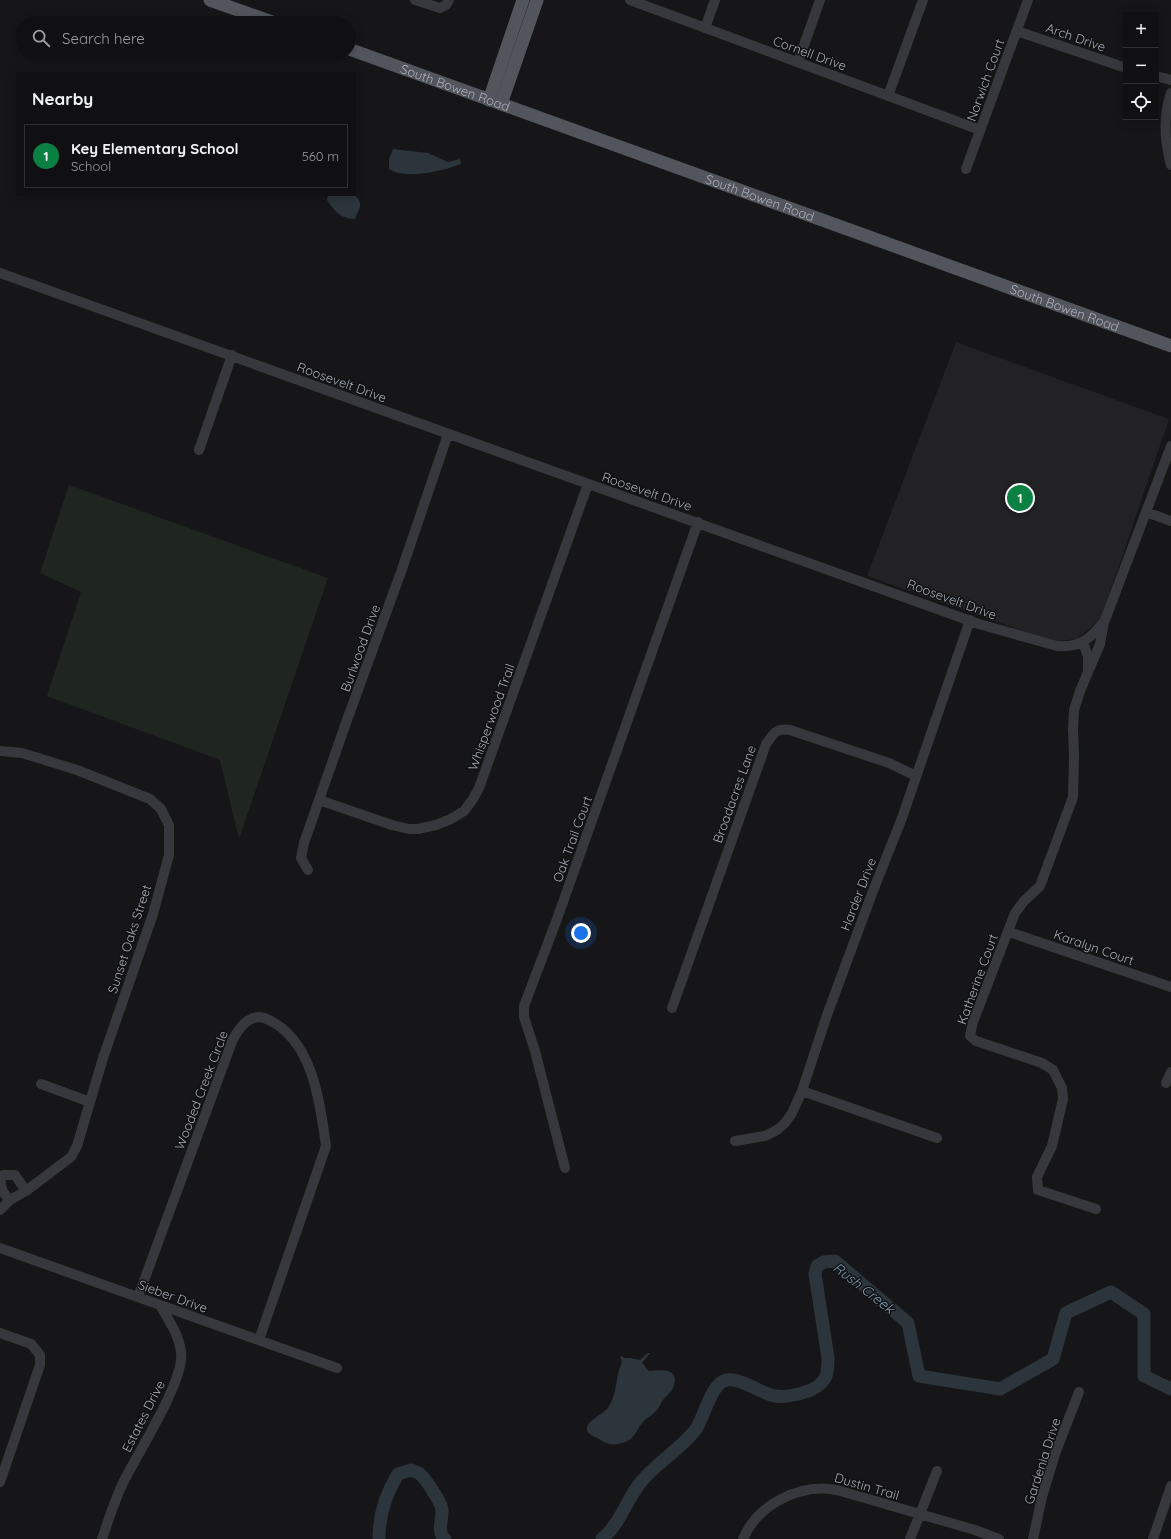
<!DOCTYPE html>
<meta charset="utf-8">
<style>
body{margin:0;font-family:Quicksand,sans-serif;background:#1e1e20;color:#f1f3f6}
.controls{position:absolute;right:12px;top:12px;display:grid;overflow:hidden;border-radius:0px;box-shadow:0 2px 10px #0003}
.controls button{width:36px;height:36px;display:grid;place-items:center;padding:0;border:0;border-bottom:1px solid #303032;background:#101012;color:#f1f3f6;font:20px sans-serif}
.you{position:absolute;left:581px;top:933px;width:14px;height:14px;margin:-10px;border:3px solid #fff;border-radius:50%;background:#1a73e8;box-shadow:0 0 0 6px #1a73e833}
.badge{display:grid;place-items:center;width:26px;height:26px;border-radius:50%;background:#0b8043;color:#fff;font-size:13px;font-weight:700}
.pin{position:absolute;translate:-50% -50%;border:2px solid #fff;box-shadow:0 1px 4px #0006}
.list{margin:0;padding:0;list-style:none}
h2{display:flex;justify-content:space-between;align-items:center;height:52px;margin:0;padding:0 16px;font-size:17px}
h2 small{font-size:13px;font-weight:400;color:#9c9d9f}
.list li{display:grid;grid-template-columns:26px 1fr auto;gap:12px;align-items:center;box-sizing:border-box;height:64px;margin:0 8px 8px;padding:0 8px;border:1px solid #303032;border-radius:0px}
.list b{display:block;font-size:15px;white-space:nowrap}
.list p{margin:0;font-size:13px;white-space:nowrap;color:#9c9d9f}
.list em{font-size:13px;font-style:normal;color:#9c9d9f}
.icon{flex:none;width:22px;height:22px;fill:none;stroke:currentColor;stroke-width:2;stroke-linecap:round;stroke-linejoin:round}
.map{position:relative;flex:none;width:1171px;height:1539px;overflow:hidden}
.search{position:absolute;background:#101012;box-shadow:0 2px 10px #0003;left:16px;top:16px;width:340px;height:44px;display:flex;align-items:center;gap:10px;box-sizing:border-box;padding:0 14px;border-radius:22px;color:#9c9d9f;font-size:15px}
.panel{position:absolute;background:#101012;box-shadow:0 2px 10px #0003;left:16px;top:72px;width:340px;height:124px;border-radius:0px}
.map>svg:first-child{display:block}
</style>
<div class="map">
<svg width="1171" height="1539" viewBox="0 0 1171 1539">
<rect width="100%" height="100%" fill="#161618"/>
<path fill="#222225" d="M 956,342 L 1169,419 L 1102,616 L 1089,629 L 1076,639 L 1058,641 L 1040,637 L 867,576 Z"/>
<path fill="#1e261f" d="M 69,485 L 328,578 L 239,839 L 220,760 L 47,696 L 81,592 L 40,573 Z"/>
<path fill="#2c353c" d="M 393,149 L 428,153 L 448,162 L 460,159 L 461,164 C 443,171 405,180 389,169 L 389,159 Z
M 328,195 L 355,195 C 364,204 359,208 355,219 C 341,219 334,211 327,200 Z
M 648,1353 L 650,1353 L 642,1363 L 649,1371 C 661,1370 681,1367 673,1388 C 671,1393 666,1396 663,1400 C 660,1404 659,1409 655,1412 C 651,1416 646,1418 643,1422 C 637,1428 635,1439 625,1442 C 612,1446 608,1445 597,1438 C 593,1436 586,1433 587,1428 C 587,1421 603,1414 608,1408 C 618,1392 615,1377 622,1362 L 620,1357 L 622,1356 L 624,1358 L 630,1358 L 640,1360 Z"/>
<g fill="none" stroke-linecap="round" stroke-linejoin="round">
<path stroke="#2c353c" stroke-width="13" d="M 379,1539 C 379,1515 385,1495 398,1474 L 411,1470 C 414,1471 417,1472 420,1474 C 425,1478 441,1502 442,1509 C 443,1519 436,1532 445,1539
M 602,1539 C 621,1523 626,1500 641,1482 C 657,1462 681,1449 696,1429 C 704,1417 710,1389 722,1382 C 735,1373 761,1394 775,1396 C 787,1398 800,1394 811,1390 C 827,1382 828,1375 828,1358 L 815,1274 L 817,1266 L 824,1262 L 835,1261 L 908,1323 L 919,1376 L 1000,1389 L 1053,1359 L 1066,1313 L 1111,1292 L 1144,1314 L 1144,1376 L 1171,1389"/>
<path stroke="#37383d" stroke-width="10" d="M 415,0 L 440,8 L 446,5 L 449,0
M 630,0 L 980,130
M 705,28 L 715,0
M 1017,31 L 1126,68
M 798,62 L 820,0
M 1156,76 L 1171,80
M 1171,93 C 1163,116 1165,143 1171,165
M 888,96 L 923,0
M 966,169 L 1028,0
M 0,273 L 979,624 L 1057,646 C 1081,648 1091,638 1105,620 L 1171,446
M 199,450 L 232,355
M 1146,512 L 1171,521
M 1083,642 L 1088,657 L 1088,670
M 0,751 L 22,753 L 77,770 L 150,799 L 161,809 L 169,825 L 169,855 L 153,914 L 103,1058 L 77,1146 L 71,1157 L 26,1191 L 10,1200 L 0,1210
M 319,800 L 392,825 L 409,829 L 418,829 L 436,825 L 451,819 L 464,811 L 473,799 L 479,788 L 588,484
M 308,870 L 301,858 L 304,843 L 347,720 L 401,572 L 448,434
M 1009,932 L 1171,987
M 672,1008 L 766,744 C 774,733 776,728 790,730 L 889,763 L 916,776
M 1166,1083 L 1171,1072
M 41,1084 L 90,1102
M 802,1091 L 937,1138
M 735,1141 L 765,1136 L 777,1130 L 785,1123 L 792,1113 L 802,1091 L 827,1015 L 873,891 L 902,818 L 970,620
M 565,1168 L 535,1051 L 524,1017 L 524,1006 L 557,919 L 698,522
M 0,1181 L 3,1175 L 15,1175 L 26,1191
M 0,1181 L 3,1192 L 10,1200
M 1096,1209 L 1038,1190 L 1037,1177 L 1052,1146 L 1063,1099 L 1062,1088 L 1053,1070 L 1042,1063 L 976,1041 L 970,1036 L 973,1022 L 1015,913 L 1024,901 L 1040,886 L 1073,797 L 1074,757 L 1073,729 L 1074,710 L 1080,691 L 1100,644 L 1104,622
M 0,1248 L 337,1368
M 138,1297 L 233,1039 C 241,1025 252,1011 269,1020 C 313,1041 320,1103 326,1146 L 259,1340
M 0,1333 L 31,1344 L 40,1355 L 40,1365 L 0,1482
M 102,1539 C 109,1519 115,1498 125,1479 C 139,1451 185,1380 181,1352 C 179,1335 168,1319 160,1305
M 743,1539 C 758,1504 800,1483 837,1490 L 975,1530 L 999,1539
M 910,1539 L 937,1471
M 1033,1539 L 1042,1497 L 1055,1454 L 1079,1392
M 1153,1539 L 1171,1486"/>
<g stroke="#53555c" stroke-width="13">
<path d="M 210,0 L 275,23"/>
<path id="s1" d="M 349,49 L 1171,346"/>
<path d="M 489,100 L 523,0"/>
<path d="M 501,104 L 537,0"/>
</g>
</g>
<g text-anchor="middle" stroke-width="3" stroke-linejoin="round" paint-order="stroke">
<g font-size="13" fill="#a8adb8" stroke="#111113">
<text transform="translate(1076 37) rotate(19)" y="5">Arch Drive</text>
<text transform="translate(810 53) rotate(20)" y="5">Cornell Drive</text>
<text transform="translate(985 80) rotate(-70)" y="5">Norwich Court</text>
<text dy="5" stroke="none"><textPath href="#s1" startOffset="113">South Bowen Road</textPath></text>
<text dy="5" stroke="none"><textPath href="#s1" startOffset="437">South Bowen Road</textPath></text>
<text dy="5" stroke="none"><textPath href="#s1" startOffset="761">South Bowen Road</textPath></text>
<text transform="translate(342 382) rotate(20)" y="5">Roosevelt Drive</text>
<text transform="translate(647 491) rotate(19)" y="5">Roosevelt Drive</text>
<text transform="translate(952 599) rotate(20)" y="5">Roosevelt Drive</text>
<text transform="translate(360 648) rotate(-70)" y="5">Burlwood Drive</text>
<text transform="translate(491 717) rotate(-70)" y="5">Whisperwood Trail</text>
<text transform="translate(734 794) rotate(-70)" y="5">Broadacres Lane</text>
<text transform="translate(572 839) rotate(-70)" y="5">Oak Trail Court</text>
<text transform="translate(858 894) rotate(-69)" y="5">Harder Drive</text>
<text transform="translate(129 939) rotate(-72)" y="5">Sunset Oaks Street</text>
<text transform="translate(1094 947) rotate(19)" y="5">Karalyn Court</text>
<text transform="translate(977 979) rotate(-70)" y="5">Katherine Court</text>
<text transform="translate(201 1090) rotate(-69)" y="5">Wooded Creek Circle</text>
<text transform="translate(173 1296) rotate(20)" y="5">Sieber Drive</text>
<text transform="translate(143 1416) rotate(-63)" y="5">Estates Drive</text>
<text transform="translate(1042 1461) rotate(-72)" y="5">Gardenia Drive</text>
<text transform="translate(867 1486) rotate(16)" y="5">Dustin Trail</text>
</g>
<g font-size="14" font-style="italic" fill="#7f9bb3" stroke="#111113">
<text transform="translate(864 1288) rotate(38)" y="5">Rush Creek</text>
</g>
</g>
</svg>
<div class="controls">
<button>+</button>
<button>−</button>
<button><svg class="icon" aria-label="locate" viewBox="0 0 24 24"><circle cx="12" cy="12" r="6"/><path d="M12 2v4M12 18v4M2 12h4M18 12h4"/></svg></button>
</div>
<div class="you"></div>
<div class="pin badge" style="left:1020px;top:498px">1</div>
<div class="search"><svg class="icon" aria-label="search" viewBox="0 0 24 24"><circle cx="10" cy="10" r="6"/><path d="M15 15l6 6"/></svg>Search here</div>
<section class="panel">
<h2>Nearby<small></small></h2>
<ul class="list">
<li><span class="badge">1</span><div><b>Key Elementary School</b><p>School</p></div><em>560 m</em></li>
</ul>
</section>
</div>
